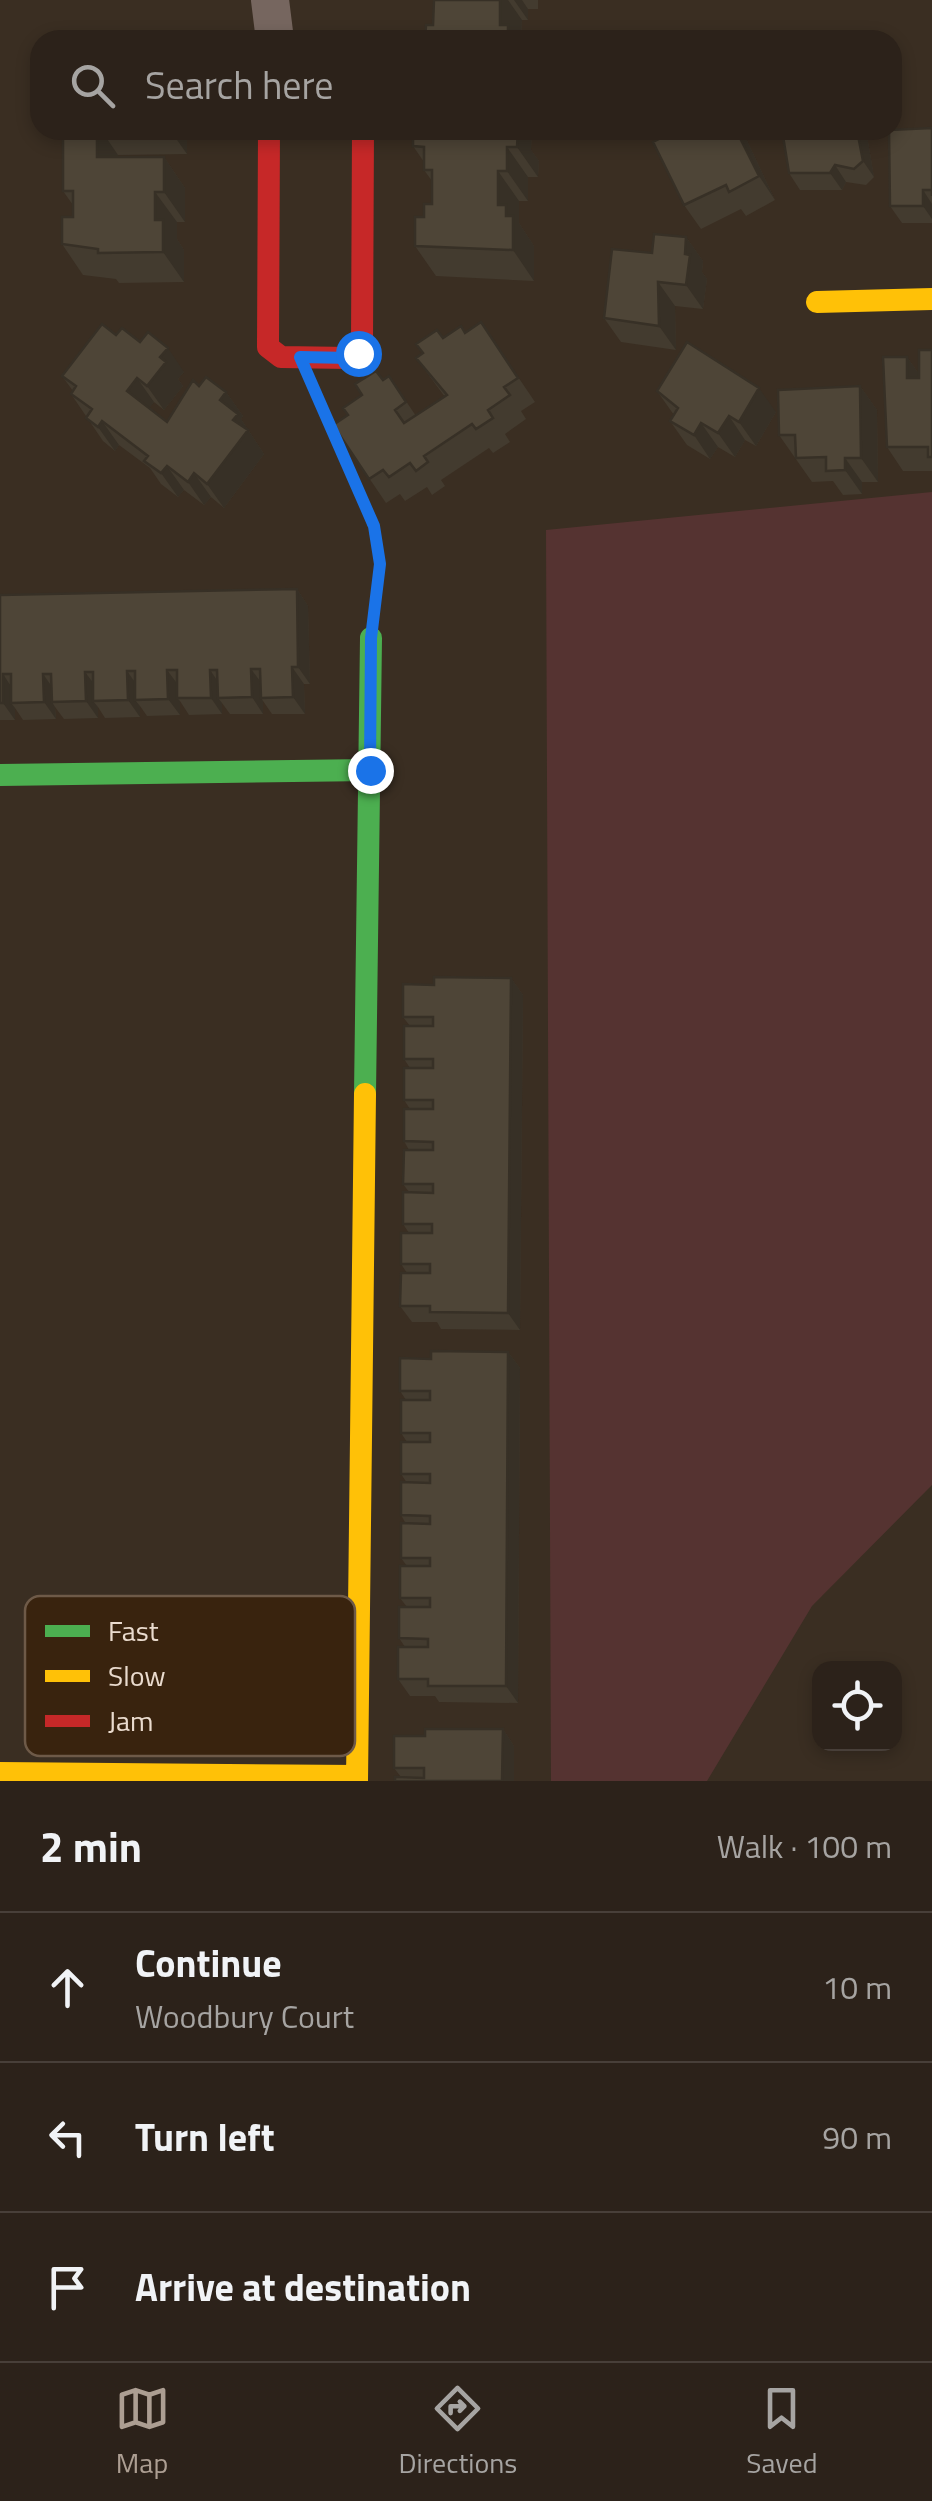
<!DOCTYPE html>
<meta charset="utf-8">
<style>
body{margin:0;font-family:"Titillium Web",sans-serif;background:#342a23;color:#f1f3f6}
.controls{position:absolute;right:30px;bottom:30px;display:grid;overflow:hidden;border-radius:20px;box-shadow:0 5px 15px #0003}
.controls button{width:90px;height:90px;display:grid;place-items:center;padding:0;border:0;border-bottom:2px solid #483f39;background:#2c221a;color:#f1f3f6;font:50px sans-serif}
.stop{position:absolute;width:30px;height:30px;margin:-22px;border:8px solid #1a73e8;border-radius:50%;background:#fff}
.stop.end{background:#1a73e8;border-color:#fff;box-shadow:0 2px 10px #0008}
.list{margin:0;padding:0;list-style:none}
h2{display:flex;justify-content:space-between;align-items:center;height:130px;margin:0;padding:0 40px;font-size:42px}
h2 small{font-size:32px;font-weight:400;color:#a6a4a2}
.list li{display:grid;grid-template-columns:65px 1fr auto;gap:30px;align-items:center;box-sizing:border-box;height:150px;padding:0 40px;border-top:2px solid #483f39}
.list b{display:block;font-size:38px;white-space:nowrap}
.list p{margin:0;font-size:32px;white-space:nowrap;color:#a6a4a2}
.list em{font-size:32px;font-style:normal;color:#a6a4a2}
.icon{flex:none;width:55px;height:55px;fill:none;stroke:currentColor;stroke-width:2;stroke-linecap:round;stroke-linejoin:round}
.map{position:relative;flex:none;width:932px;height:1781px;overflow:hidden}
.search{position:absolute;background:#2c221a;box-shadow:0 5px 15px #0003;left:30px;right:30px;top:30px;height:110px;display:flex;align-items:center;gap:25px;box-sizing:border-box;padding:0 35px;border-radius:30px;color:#a6a4a2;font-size:38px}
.sheet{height:580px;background:#2c221a}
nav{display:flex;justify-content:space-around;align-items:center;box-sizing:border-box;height:140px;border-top:2px solid #483f39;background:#2c221a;font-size:28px;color:#a6a4a2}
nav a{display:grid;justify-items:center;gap:5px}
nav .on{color:#ac9e92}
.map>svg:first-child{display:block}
</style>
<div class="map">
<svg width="932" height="1781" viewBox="0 0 932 1781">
<rect width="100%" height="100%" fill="#3a2e22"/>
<path fill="#553331" d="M 932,492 L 932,1485 L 812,1606 L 707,1781 L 551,1781 L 546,530 Z"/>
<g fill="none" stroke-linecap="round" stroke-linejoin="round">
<path stroke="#766a63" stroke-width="6" stroke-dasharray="2.5 8" stroke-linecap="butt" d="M 318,397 C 346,462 385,524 376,597"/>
<path stroke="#76665f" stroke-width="38" d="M 270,0 L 275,40"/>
<path stroke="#4caf50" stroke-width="22" d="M 0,775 L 370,770
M 365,1094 L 371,638"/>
<path stroke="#ffc107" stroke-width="22" d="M 817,302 L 932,299
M 0,1773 L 357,1776
M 357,1781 L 365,1094"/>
<path stroke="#c62828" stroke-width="22" d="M 269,130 L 268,347 L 281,357 L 350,358 L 362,343 L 363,130"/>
</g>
<path fill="#433b2f" d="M 433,0 L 538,0 L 538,9 L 528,9 L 528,20 L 522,20 L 521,40 L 425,40 L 433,25 Z
M 932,128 L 932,223 L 902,223 L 890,206 Z
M 63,130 L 187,130 L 187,154 L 118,155 L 118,157 L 164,157 L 185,188 L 185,222 L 177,222 L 177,239 L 184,250 L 184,282 L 119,283 L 116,279 L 83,275 L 62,244 L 73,217 L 73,205 L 63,191 Z
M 413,130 L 532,130 L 531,150 L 539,161 L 538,177 L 528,177 L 528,201 L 519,201 L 519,223 L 534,246 L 534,281 L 436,276 L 415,246 L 424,217 L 432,204 L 432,181 L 424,170 L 424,162 L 413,146 Z
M 665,130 L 742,130 L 775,200 L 746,216 L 741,209 L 701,229 L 684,205 Z
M 866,130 L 874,177 L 866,185 L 846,182 L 842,190 L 800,190 L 789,173 Z
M 686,237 L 703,261 L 702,272 L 707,279 L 703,309 L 675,306 L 676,350 L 621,342 L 604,318 L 652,253 Z
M 481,322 L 535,402 L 521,411 L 526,419 L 505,434 L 510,442 L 493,453 L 489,448 L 441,480 L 445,486 L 432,495 L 427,487 L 405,501 L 400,494 L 386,503 L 333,425 L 348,415 L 383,380 L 389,376 L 416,416 L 445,397 L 416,358 L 443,338 L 466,332 Z
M 116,335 L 140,342 L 184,372 L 178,379 L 183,386 L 164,410 L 154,402 L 149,408 L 167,422 L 199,386 L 226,392 L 243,416 L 241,419 L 264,454 L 224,508 L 211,497 L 204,505 L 184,490 L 178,497 L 161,484 L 150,468 L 119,445 L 115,451 L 103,441 L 71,394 L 73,391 L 62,376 Z
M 932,350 L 932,471 L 903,471 L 887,447 L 907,357 L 919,374 Z
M 860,386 L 877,410 L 878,482 L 862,482 L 862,494 L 843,495 L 833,481 L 812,482 L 779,435 Z
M 657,391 L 776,412 L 756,446 L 745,440 L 735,457 L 718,447 L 710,459 L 687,445 L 670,421 L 674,415 Z
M 297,589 L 308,606 L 310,684 L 304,684 L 305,714 L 272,714 L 263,701 L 263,714 L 230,714 L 222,703 L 222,714 L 189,715 L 180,701 L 180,715 L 147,716 L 140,706 L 140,717 L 105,718 L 98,707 L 98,718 L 64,719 L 55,707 L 56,719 L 23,720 L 15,708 L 15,720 L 0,720 L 0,595 Z
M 511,978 L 523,995 L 520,1330 L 441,1329 L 437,1322 L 412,1322 L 400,1306 L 407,1273 L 401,1264 L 409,1233 L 403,1224 L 409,1192 L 403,1184 L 409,1150 L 404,1141 L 410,1109 L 404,1100 L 410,1068 L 404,1059 L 410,1026 L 403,1017 L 434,985 Z
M 508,1352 L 520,1368 L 518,1703 L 439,1702 L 435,1696 L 410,1696 L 398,1679 L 405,1647 L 399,1638 L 407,1607 L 400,1598 L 407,1566 L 401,1558 L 406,1524 L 401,1515 L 407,1483 L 401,1474 L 407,1442 L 401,1433 L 406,1400 L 400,1391 L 431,1359 Z
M 503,1729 L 514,1746 L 514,1781 L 395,1781 L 401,1777 L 394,1768 L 425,1736 Z"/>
<path fill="#373026" d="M 500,0 L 508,0 L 522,20 L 521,40 L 508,40 L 500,25 Z
M 514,0 L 522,0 L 528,9 L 528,20 Z
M 97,130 L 101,130 L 118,155 L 118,188 L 97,157 Z
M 170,130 L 187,130 L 187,154 Z
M 510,130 L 532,130 L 531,150 L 539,161 L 538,177 L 517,147 Z
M 736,130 L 742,130 L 775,200 L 759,176 Z
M 857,130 L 866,130 L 874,177 L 863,161 Z
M 507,147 L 528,177 L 528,201 L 507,171 Z
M 164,157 L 185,188 L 185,222 L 164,192 Z
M 835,165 L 846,182 L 842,190 L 830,173 Z
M 498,171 L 519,201 L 519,223 L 534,246 L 534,281 L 513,250 L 498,205 Z
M 923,190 L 932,204 L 932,219 L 923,206 Z
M 155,192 L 177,222 L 177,239 L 184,250 L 184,282 L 163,252 L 155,220 Z
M 686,237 L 703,261 L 702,272 L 707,279 L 703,309 L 686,285 L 685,254 Z
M 658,282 L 675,306 L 676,350 L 659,326 Z
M 168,348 L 184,372 L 178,379 L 183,386 L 164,410 L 147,386 L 160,357 Z
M 907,357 L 924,381 L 907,378 Z
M 137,378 L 154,402 L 144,415 L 127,391 Z
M 860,386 L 877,410 L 878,482 L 861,458 Z
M 759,388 L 776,412 L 756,446 L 739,422 Z
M 226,392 L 243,416 L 241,419 L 264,454 L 224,508 L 207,484 L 220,400 Z
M 729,416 L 745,440 L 735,457 L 718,433 Z
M 102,421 L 119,445 L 115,451 L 98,427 Z
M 701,423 L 718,447 L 710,459 L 694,435 Z
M 845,458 L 862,482 L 862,494 L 845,470 Z
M 167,466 L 184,490 L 178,497 L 161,473 Z
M 194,473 L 211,497 L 204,505 L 188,482 Z
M 297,589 L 308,606 L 310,684 L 298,667 Z
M 292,667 L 304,684 L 305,714 L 293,697 Z
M 251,669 L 263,685 L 261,698 L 263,701 L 263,714 L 252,697 Z
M 167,670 L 179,686 L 177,698 L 180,701 L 180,715 L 168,699 Z
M 210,670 L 221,686 L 218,698 L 222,703 L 222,714 L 211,698 Z
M 127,671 L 139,688 L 135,700 L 140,706 L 140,717 L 128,700 Z
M 85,672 L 97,688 L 93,701 L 98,707 L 98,718 L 86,701 Z
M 3,674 L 14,691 L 11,703 L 15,708 L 15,720 L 3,703 Z
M 43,674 L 55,691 L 52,702 L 55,707 L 56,719 L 44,702 Z
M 511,978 L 523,995 L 520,1330 L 508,1313 Z
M 508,1352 L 520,1368 L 518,1703 L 506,1686 Z
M 503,1729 L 514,1746 L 514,1781 L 502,1781 Z"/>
<path fill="#4e4537" stroke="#373026" stroke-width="2.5" d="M 434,0 L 500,0 L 500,25 L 508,25 L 508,40 L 425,40 L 426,25 L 433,25 Z
M 77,34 L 163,34 L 164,40 L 77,40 Z
M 932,128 L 932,196 L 932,190 L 923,190 L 923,206 L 890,206 L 889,130 Z
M 63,130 L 97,130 L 97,157 L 164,157 L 164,192 L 155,192 L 155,220 L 163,220 L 163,252 L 98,253 L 98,249 L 62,244 L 62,217 L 73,217 L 73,191 L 63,191 Z
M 413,130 L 518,130 L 517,147 L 507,147 L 507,171 L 498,171 L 498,205 L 506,205 L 506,216 L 513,216 L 513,250 L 415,246 L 415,217 L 424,217 L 424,204 L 432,204 L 432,170 L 424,170 L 424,147 L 413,146 Z
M 665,130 L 736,130 L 759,176 L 729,192 L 726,185 L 684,205 L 653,142 L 667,135 Z
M 782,130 L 857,130 L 863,161 L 854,169 L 835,165 L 830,173 L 789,173 Z
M 654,234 L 686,237 L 685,254 L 690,255 L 686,285 L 658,282 L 659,326 L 604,318 L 612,249 L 652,253 Z
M 481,322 L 518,378 L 504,387 L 510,395 L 488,410 L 493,418 L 476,429 L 472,424 L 424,456 L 428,462 L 416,471 L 410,463 L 389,477 L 383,470 L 369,479 L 333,425 L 348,415 L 343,408 L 362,395 L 355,384 L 376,371 L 383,380 L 389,376 L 406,402 L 395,410 L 404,423 L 447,395 L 416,358 L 423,353 L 416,344 L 437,330 L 443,338 L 461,326 L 465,333 Z
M 102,324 L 116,335 L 122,328 L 140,342 L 148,332 L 168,348 L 160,357 L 166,362 L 147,386 L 137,378 L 127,391 L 167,422 L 193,380 L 199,386 L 206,377 L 226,392 L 220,400 L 238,414 L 233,420 L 248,430 L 207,484 L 194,473 L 188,482 L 167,466 L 161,473 L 144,461 L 148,456 L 102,421 L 98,427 L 86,418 L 92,409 L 71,394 L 76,386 L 62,376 Z
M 687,342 L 759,388 L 739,422 L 729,416 L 718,433 L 701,423 L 694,435 L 670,421 L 678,408 L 657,391 Z
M 919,350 L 932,350 L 932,457 L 928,457 L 928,447 L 887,447 L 883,357 L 907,357 L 907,378 L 919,378 Z
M 860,386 L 861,458 L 845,458 L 845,470 L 826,471 L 826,457 L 796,458 L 795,435 L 779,435 L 778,390 Z
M 297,589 L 298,667 L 292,667 L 293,697 L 261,698 L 260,669 L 251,669 L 252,697 L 218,698 L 217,670 L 210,670 L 211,698 L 177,698 L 177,670 L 167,670 L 168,699 L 135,700 L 135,671 L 127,671 L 128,700 L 93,701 L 93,672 L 85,672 L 86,701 L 52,702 L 51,674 L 43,674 L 44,702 L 11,703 L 11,674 L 3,674 L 3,703 L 0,703 L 0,595 Z
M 434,977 L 511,978 L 508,1313 L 430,1312 L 430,1306 L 400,1306 L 401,1273 L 430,1273 L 430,1264 L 401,1264 L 401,1233 L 432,1233 L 432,1224 L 403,1224 L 403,1192 L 433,1193 L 433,1184 L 403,1184 L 404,1150 L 433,1150 L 433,1142 L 404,1141 L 404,1109 L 433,1109 L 433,1100 L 404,1100 L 404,1068 L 433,1068 L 433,1059 L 404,1059 L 404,1026 L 433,1026 L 433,1017 L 403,1017 L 403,984 L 434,985 Z
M 431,1351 L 508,1352 L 506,1686 L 428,1686 L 428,1679 L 398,1679 L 398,1647 L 428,1647 L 428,1639 L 399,1638 L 399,1607 L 430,1607 L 430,1598 L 400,1598 L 400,1566 L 430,1566 L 430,1558 L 401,1558 L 401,1523 L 430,1524 L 430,1516 L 401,1515 L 401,1482 L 430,1483 L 430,1474 L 401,1474 L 401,1442 L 430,1442 L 430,1433 L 401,1433 L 401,1400 L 430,1400 L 430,1391 L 400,1391 L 400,1358 L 431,1359 Z
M 425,1729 L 503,1729 L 502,1781 L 395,1781 L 395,1777 L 424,1778 L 424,1768 L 394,1768 L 394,1736 L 425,1736 Z"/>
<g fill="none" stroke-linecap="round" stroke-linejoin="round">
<path stroke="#1a73e8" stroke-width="12" d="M 358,353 L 350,358 L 300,357 L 374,526 L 380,564 L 371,638 L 370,770"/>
</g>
<rect x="25" y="1596" width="330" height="160" rx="15" fill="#39230e" stroke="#6e5a48" stroke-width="2.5"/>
<rect x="45" y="1625" width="45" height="12" fill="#4caf50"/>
<rect x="45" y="1670" width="45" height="12" fill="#ffc107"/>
<rect x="45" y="1715" width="45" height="12" fill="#c62828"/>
<g font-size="28" fill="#eadbce">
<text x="108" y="1641">Fast</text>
<text x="108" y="1686">Slow</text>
<text x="108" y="1731">Jam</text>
</g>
</svg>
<div class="controls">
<button><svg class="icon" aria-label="locate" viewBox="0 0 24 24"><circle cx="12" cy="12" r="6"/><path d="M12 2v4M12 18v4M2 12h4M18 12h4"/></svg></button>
</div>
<div class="stop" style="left:358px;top:353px"></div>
<div class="stop end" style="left:370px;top:770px"></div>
<div class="search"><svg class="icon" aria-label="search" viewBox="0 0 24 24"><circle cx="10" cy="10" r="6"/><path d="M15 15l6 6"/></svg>Search here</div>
</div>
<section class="sheet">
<h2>2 min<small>Walk · 100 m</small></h2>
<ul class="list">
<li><svg class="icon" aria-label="ahead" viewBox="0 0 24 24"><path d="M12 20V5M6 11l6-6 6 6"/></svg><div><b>Continue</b><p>Woodbury Court</p></div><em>10 m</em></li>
<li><svg class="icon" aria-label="left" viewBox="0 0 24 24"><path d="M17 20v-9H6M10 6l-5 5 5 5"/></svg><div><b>Turn left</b></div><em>90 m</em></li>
<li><svg class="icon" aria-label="arrive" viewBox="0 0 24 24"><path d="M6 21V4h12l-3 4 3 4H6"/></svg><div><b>Arrive at destination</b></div></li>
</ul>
</section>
<nav>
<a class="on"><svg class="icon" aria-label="map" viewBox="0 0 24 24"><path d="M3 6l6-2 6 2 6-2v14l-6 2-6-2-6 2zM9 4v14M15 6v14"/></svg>Map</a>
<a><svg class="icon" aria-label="directions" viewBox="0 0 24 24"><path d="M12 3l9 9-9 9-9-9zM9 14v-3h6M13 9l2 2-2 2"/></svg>Directions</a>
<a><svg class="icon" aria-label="saved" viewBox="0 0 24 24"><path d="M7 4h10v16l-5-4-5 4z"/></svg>Saved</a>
</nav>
